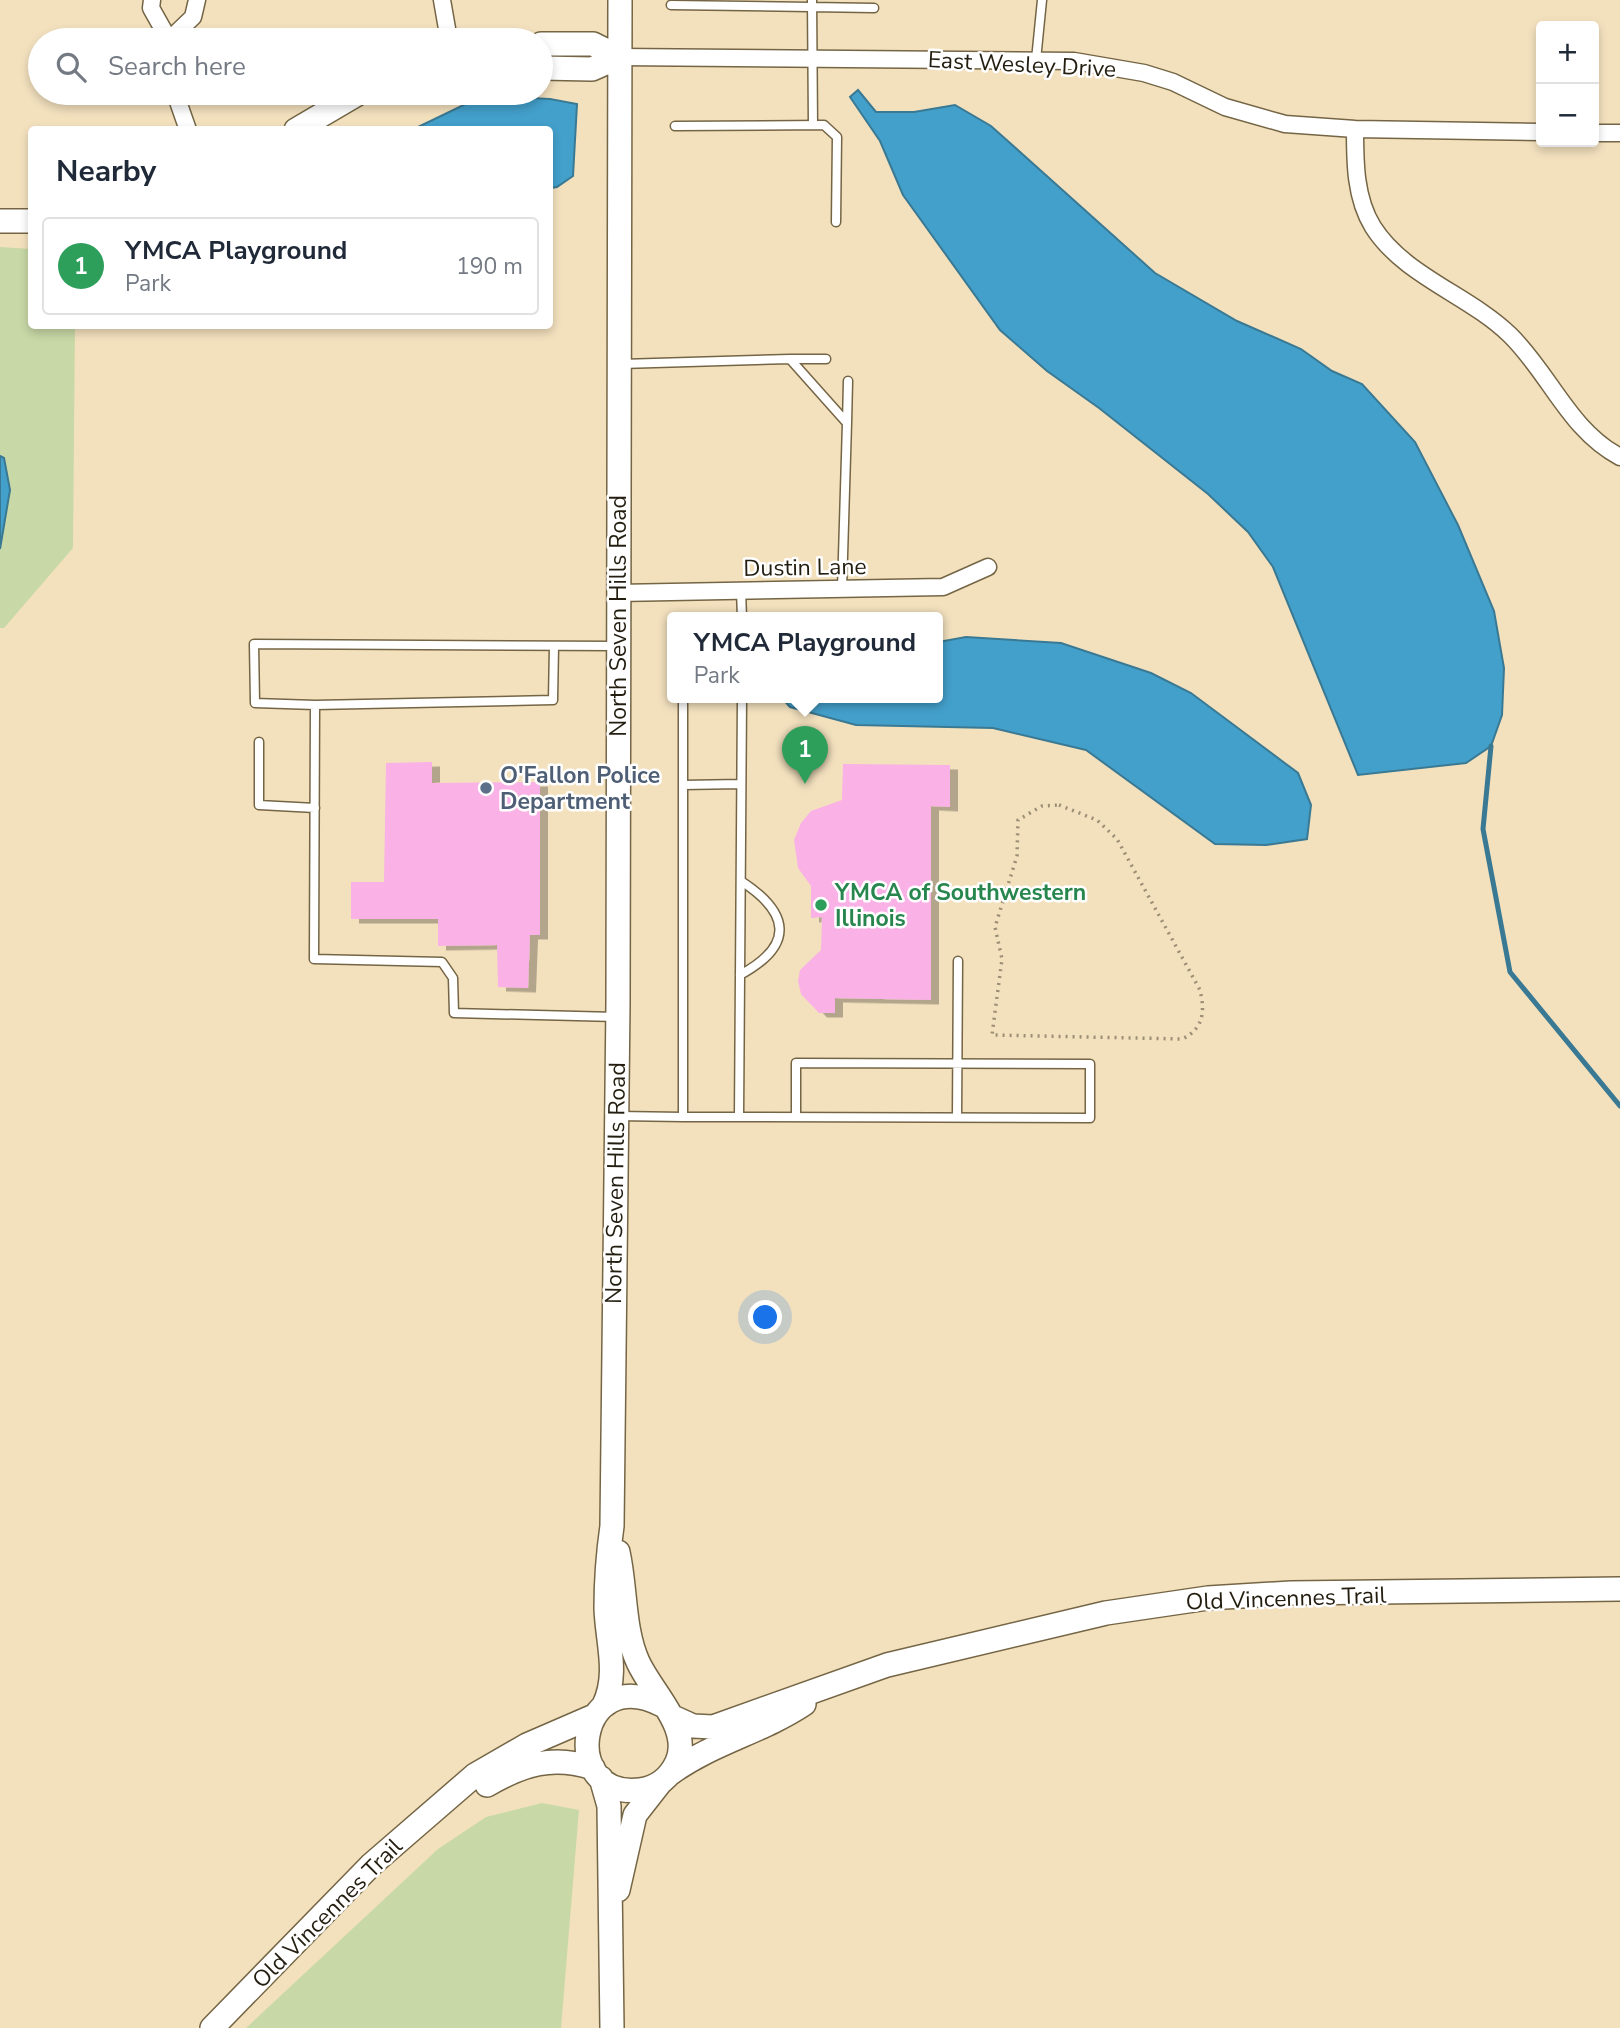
<!DOCTYPE html>
<meta charset="utf-8">
<style>
body{margin:0;font-family:"Nunito Sans",sans-serif;background:#f6f6f7;color:#1f2937}
.controls{position:absolute;right:21px;top:21px;display:grid;overflow:hidden;border-radius:7px;box-shadow:0 4px 10px #0003}
.controls button{width:63px;height:63px;display:grid;place-items:center;padding:0;border:0;border-bottom:2px solid #e0e1e3;background:#fff;color:#1f2937;font:35px sans-serif}
.you{position:absolute;left:766px;top:1318px;width:24px;height:24px;margin:-18px;border:5px solid #fff;border-radius:50%;background:#1a73e8;box-shadow:0 0 0 10px #1a73e833}
.badge{display:grid;place-items:center;width:46px;height:46px;border-radius:50%;background:#7c3aed;color:#fff;font-size:23px;font-weight:700}
.pin{position:absolute;translate:-50% -58px;filter:drop-shadow(0 2px 4px #0008)}
.pin::after{content:'';position:absolute;top:37px;width:24px;height:21px;background:inherit;clip-path:polygon(0 0,100% 0,50% 100%)}
.popup{position:absolute;left:667px;top:612px;width:276px;height:91px;box-sizing:border-box;display:grid;place-content:center;border-radius:7px;background:#fff;filter:drop-shadow(0 2px 5px #0005);font-size:23px;white-space:nowrap;color:#747a83}
.popup b{font-size:26px;color:#1f2937}
.popup::after{content:'';position:absolute;left:50%;top:100%;margin-left:-14px;border:14px solid transparent;border-top-color:#fff}
.list{margin:0;padding:0;list-style:none}
h2{display:flex;justify-content:space-between;align-items:center;height:91px;margin:0;padding:0 28px;font-size:30px}
h2 small{font-size:23px;font-weight:400;color:#747a83}
.list li{display:grid;grid-template-columns:46px 1fr auto;gap:21px;align-items:center;box-sizing:border-box;height:98px;margin:0 14px 14px;padding:0 14px;border:2px solid #e0e1e3;border-radius:7px}
.list b{display:block;font-size:26px;white-space:nowrap}
.list p{margin:0;font-size:23px;white-space:nowrap;color:#747a83}
.list em{font-size:23px;font-style:normal;color:#747a83}
.icon{flex:none;width:38px;height:38px;fill:none;stroke:currentColor;stroke-width:2;stroke-linecap:round;stroke-linejoin:round}
.map{position:relative;flex:none;width:1620px;height:2028px;overflow:hidden}
.search{position:absolute;background:#fff;box-shadow:0 4px 10px #0003;left:28px;top:28px;width:525px;height:77px;display:flex;align-items:center;gap:18px;box-sizing:border-box;padding:0 24px;border-radius:38px;color:#747a83;font-size:26px}
.panel{position:absolute;background:#fff;box-shadow:0 4px 10px #0003;left:28px;top:126px;width:525px;height:203px;border-radius:7px}
.map>svg:first-child{display:block}
</style>
<div class="map">
<svg width="1620" height="2028" viewBox="0 0 1620 2028">
<defs>
<filter id="shadow"><feDropShadow dx="8" dy="4.5" stdDeviation="0" flood-color="#0004"/></filter>
</defs>
<rect width="100%" height="100%" fill="#f3e1be"/>
<path fill="#c8d8a6" d="M 0,247 L 31,249 L 32,326 L 75,326 L 73,548 L 4,628 L 0,628 Z
M 542,1803 L 579,1810 L 561,2028 L 246,2028 L 438,1849 L 486,1817 Z"/>
<path fill="#43a0cb" stroke="#3a7993" stroke-width="2" d="M 858,90 L 876,112 L 914,112 L 955,105 L 991,126 L 1155,273 L 1237,321 L 1301,349 L 1332,371 L 1362,384 L 1415,442 L 1458,525 L 1494,611 L 1504,668 L 1502,715 L 1491,746 L 1466,763 L 1358,775 L 1273,567 L 1248,532 L 1208,494 L 1099,408 L 1047,371 L 1000,330 L 903,195 L 880,141 L 850,97 Z
M 512,97 L 550,99 L 577,104 L 573,176 L 557,187 L 550,188 L 550,130 L 414,129 L 476,99 Z
M 0,456 L 4,458 L 10,490 L 0,549 Z
M 966,637 L 1061,643 L 1151,673 L 1191,693 L 1298,773 L 1311,805 L 1307,839 L 1266,845 L 1215,844 L 1086,750 L 993,728 L 856,725 L 790,707 L 782,698 L 938,698 L 938,642 Z"/>
<g fill="none" stroke-linecap="round" stroke-linejoin="round">
<path stroke="#3a7993" stroke-width="5" d="M 1491,746 L 1483,829 L 1510,972 L 1620,1106"/>
</g>
<path fill="#f9b1e6" filter="url(#shadow)" d="M 432,762 L 432,783 L 540,782 L 540,935 L 530,935 L 528,988 L 498,987 L 497,945 L 438,946 L 438,919 L 351,919 L 351,882 L 384,882 L 386,763 Z
M 843,764 L 950,765 L 950,807 L 931,806 L 931,1000 L 835,998 L 835,1013 L 819,1013 L 801,994 L 798,981 L 800,970 L 821,950 L 822,917 L 811,918 L 811,886 L 798,868 L 794,840 L 801,823 L 811,811 L 842,800 Z"/>
<g fill="none" stroke-linecap="round" stroke-linejoin="round">
<defs>
<path id="lane" d="M 812,0 L 813,125
M 671,5 L 874,8
M 1036,60 L 1042,0
M 675,126 L 824,125 L 837,137 L 836,222
M 790,359 L 826,359
M 621,364 L 790,359 L 847,423 L 842,589
M 847,423 L 848,381
M 741,590 L 742,618
M 615,646 L 254,644 L 255,703 L 315,705 L 314,959 L 442,962 L 453,978 L 454,1013 L 616,1017
M 683,698 L 683,1117 L 739,1117 L 742,698
M 315,705 L 553,700 L 554,646
M 259,742 L 259,805 L 315,808
M 683,785 L 741,784
M 740,975 C 795,945 790,913 741,881
M 618,1116 L 683,1117
M 739,1117 L 1090,1118 L 1090,1064 L 796,1063 L 796,1117
M 957,1117 L 958,961"/>
<path id="street" d="M 152,0 L 151,8 L 169,40
M 442,0 L 449,40
M 170,39 L 193,17 L 197,0
M 619,57 L 1074,61 L 1144,73 L 1173,82 L 1225,107 L 1285,124 L 1355,129 L 1541,132
M 175,93 L 188,130
M 1355,129 C 1355,162 1355,198 1373,227 C 1404,276 1469,295 1510,335 C 1550,374 1569,430 1620,457
M 1594,133 L 1620,133
M 618,593 L 943,587 L 988,567"/>
<path id="secondary" d="M 541,44 L 593,44 L 619,57
M 541,68 L 592,69 L 619,57
M 296,130 L 359,93
M 0,221 L 32,221
M 618,1552 C 626,1588 623,1629 638,1662 C 652,1693 692,1728 677,1762 C 670,1777 657,1788 640,1790 C 558,1800 576,1661 662,1705
M 604,1705 C 619,1673 607,1642 606,1608 C 606,1580 608,1554 612,1526 L 618,1003 L 620,0
M 673,1717 L 693,1726 L 713,1727 L 887,1665 L 1106,1613 L 1208,1598 L 1291,1593 L 1620,1589
M 671,1773 C 712,1743 762,1732 804,1704
M 601,1778 L 609,1806 L 612,2028
M 487,1785 C 523,1764 553,1755 593,1768
M 618,1890 L 635,1815 L 660,1783
M 212,2028 L 371,1865 L 475,1775 L 527,1745 L 594,1716"/>
</defs>
<use href="#lane" stroke="#746545" stroke-width="11"/>
<use href="#street" stroke="#746545" stroke-width="19"/>
<use href="#secondary" stroke="#746545" stroke-width="26"/>
<path stroke="#9b8e75" stroke-width="3.5" stroke-dasharray="2 5" stroke-linecap="butt" d="M 1059,805 L 1097,820 L 1117,839 L 1200,990 C 1205,1011 1204,1029 1182,1039 L 992,1035 L 1002,959 L 995,927 L 1017,856 L 1018,820 L 1042,806 Z"/>
<use href="#lane" stroke="#fff" stroke-width="8"/>
<use href="#street" stroke="#fff" stroke-width="16"/>
<use href="#secondary" stroke="#fff" stroke-width="23"/>
</g>
<circle fill="#5c6f8a" stroke="#fff" stroke-width="2.5" cx="486" cy="788" r="7"/>
<circle fill="#2e9e5b" stroke="#fff" stroke-width="2.5" cx="821" cy="905" r="7"/>
<g text-anchor="middle" stroke-width="5" stroke-linejoin="round" paint-order="stroke">
<g font-size="23" fill="#241e11" stroke="#fff">
<text transform="translate(1022 64) rotate(3)" y="8">East Wesley Drive</text>
<text transform="translate(805 567) rotate(-1)" y="8">Dustin Lane</text>
<text transform="translate(618 616) rotate(-90)" y="8">North Seven Hills Road</text>
<text transform="translate(615 1183) rotate(-89)" y="8">North Seven Hills Road</text>
<text transform="translate(1286 1598) rotate(-2)" y="8">Old Vincennes Trail</text>
<text transform="translate(327 1913) rotate(-45)" y="8">Old Vincennes Trail</text>
</g>
<g font-size="23" font-weight="bold" fill="#4e5e75" stroke="#fff" text-anchor="start">
<text x="500" y="783">O'Fallon Police<tspan x="500" dy="26">Department</tspan></text>
</g>
<g font-size="23" font-weight="bold" fill="#27864d" stroke="#fff" text-anchor="start">
<text x="835" y="900">YMCA of Southwestern<tspan x="835" dy="26">Illinois</tspan></text>
</g>
</g>
</svg>
<div class="controls">
<button>+</button>
<button>−</button>
</div>
<div class="you"></div>
<div class="pin badge" style="left:805px;top:784px;background:#2e9e5b">1</div>
<div class="popup"><b>YMCA Playground</b>Park</div>
<div class="search"><svg class="icon" aria-label="search" viewBox="0 0 24 24"><circle cx="10" cy="10" r="6"/><path d="M15 15l6 6"/></svg>Search here</div>
<section class="panel">
<h2>Nearby<small></small></h2>
<ul class="list">
<li><span class="badge" style="background:#2e9e5b">1</span><div><b>YMCA Playground</b><p>Park</p></div><em>190 m</em></li>
</ul>
</section>
</div>
